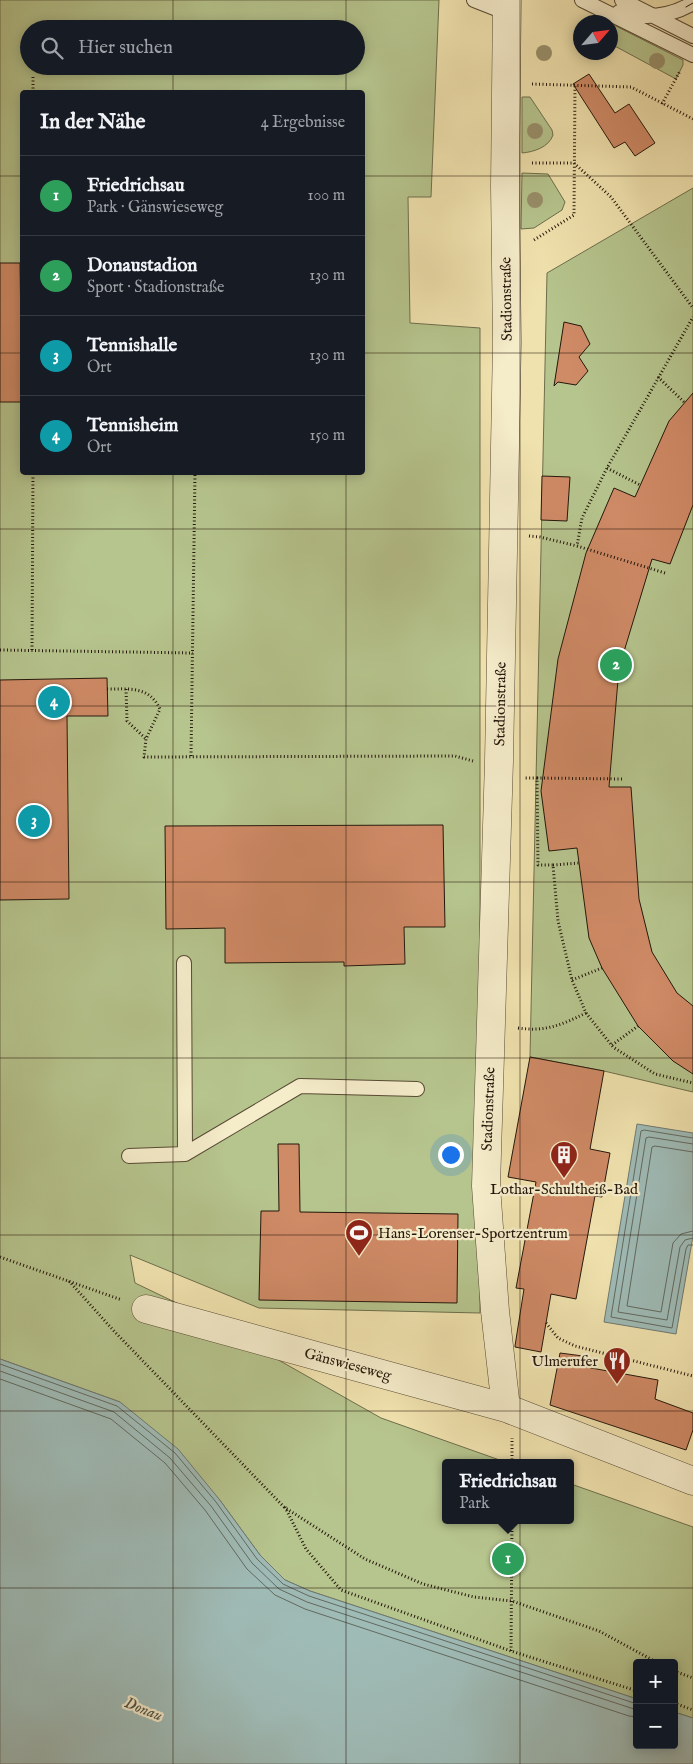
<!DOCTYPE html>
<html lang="de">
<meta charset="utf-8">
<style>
body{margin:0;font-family:"IM FELL English",serif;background:#242831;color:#f1f3f6}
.controls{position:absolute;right:15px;bottom:15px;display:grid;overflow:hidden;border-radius:5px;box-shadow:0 2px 12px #0003}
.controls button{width:45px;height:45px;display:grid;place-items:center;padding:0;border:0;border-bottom:1px solid #363941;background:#171b24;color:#f1f3f6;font:25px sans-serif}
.compass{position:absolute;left:573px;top:15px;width:45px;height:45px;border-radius:50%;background:#171b24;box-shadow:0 2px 12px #0003;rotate:62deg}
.you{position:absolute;left:450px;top:1154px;width:18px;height:18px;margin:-12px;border:4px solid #fff;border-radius:50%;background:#1a73e8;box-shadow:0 0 0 8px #1a73e833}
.badge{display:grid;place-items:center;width:32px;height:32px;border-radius:50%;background:#c59692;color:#fff;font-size:16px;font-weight:700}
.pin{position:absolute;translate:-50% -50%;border:2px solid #fff;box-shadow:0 1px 5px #0006}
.popup{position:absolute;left:442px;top:1459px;width:132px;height:65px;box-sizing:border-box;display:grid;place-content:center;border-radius:5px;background:#171b24;filter:drop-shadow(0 1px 4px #0005);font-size:16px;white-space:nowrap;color:#9ea1a6}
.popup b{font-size:19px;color:#f1f3f6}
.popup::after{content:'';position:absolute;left:50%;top:100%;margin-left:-10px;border:10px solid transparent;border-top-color:#171b24}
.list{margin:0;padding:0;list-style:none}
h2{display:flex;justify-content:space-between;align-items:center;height:65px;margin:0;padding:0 20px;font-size:21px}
h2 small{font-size:16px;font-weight:400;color:#9ea1a6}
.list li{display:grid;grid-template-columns:32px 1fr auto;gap:15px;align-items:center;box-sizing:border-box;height:80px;padding:0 20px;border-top:1px solid #363941}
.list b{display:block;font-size:19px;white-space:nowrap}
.list p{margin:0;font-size:16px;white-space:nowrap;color:#9ea1a6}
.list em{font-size:16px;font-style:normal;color:#9ea1a6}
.icon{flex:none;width:28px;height:28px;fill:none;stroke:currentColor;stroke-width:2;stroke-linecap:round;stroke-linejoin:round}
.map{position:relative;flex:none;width:693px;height:1764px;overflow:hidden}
.search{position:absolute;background:#171b24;box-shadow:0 2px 12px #0003;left:20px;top:20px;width:345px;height:55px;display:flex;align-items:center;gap:12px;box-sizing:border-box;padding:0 18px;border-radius:28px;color:#9ea1a6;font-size:19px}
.panel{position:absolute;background:#171b24;box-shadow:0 2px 12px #0003;left:20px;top:90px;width:345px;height:385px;border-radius:5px}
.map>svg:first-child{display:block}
</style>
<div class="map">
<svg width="693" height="1764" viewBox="0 0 693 1764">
<rect width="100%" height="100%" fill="#f0e2ae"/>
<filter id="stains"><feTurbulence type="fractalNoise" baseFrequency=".004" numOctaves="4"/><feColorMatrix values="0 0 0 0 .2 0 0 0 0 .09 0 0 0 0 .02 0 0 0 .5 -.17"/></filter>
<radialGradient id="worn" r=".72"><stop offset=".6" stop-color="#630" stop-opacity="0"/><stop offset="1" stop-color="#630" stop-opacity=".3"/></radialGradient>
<path fill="#b6c48d" stroke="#6d6e4c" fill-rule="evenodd" d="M 0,0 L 439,0 L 431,197 L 408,197 L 410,323 L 480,328 L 480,1313 L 259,1308 L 130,1255 L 135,1283 L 183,1306 L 381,1418 L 508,1463 L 446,1463 L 446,1520 L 570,1520 L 571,1484 L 693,1527 L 693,1718 L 674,1712 L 674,1663 L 637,1663 L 637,1699 L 310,1591 L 285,1580 L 260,1555 L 219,1499 L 120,1402 L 0,1359 ZM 29,29 L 356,29 L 356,66 L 29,66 ZM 22,92 L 362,92 L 362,472 L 22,472 Z
M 610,23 L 683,60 L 683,65 L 676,79 L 611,44 Z
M 522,97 L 530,97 L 552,130 L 553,135 C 549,147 534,152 522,153 Z
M 522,173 L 548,174 L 565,202 L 562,210 L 534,228 L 521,229 Z
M 693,188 L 693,1092 L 604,1071 L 530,1057 L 547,273 Z"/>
<path fill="#9fbbb6" stroke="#6e7972" d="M 637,1124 L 693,1133 L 693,1236 L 676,1334 L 604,1322 Z
M 0,1359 L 120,1402 L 178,1449 L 219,1499 L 260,1555 L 285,1580 L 310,1591 L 637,1699 L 637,1745 L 674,1745 L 674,1712 L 693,1718 L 693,1764 L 0,1764 Z"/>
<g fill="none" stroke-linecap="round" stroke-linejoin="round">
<path stroke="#626960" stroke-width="1" d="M 693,1138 L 644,1130 L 641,1131 L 611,1317 L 672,1328 L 686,1249 L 688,1245 L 693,1245
M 693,1144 L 649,1137 L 646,1138 L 618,1312 L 667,1320 L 680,1247 L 685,1240 L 693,1238
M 693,1152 L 655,1146 L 652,1147 L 627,1306 L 661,1312 L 673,1243 L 681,1234 L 693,1231
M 0,1364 L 117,1406 L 175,1453 L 216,1502 L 257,1559 L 283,1584 L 309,1596 L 637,1704
M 0,1371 L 114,1412 L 170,1458 L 211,1506 L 252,1563 L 279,1589 L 307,1602 L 637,1710
M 0,1379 L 111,1419 L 165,1463 L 205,1510 L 247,1569 L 275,1595 L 305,1609 L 629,1716 L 637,1717"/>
</g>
<path fill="#cf8a66" stroke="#24170b" d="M 589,74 L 615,113 L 629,104 L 655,143 L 635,156 L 625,142 L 614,148 L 573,84 Z
M 0,263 L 20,263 L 22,402 L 0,402 Z
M 564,322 L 581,326 L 590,344 L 579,357 L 588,371 L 576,385 L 558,382 L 554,386 Z
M 693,393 L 693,505 L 670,564 L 652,559 L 619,668 L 609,787 L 631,787 L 639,899 L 652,952 L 677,993 L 693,1006 L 693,1074 L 673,1061 L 638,1026 L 602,968 L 589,938 L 577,848 L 549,851 L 541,791 L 558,659 L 586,553 L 614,488 L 635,497 L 669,421 Z
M 542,476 L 570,477 L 567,521 L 541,520 Z
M 107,678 L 108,716 L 67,716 L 69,899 L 0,900 L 0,680 Z
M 443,825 L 445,927 L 404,927 L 405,964 L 344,966 L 344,962 L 225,963 L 225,928 L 166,929 L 165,826 Z
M 530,1057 L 604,1071 L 590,1149 L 610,1153 L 602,1197 L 595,1196 L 576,1299 L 551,1294 L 541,1352 L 515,1347 L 515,1346 L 524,1289 L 516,1288 L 536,1182 L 508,1177 Z
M 278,1144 L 299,1144 L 300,1212 L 458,1214 L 457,1303 L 259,1300 L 261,1211 L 279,1211 Z
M 560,1353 L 583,1356 L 580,1366 L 658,1380 L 655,1399 L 693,1413 L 693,1430 L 686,1450 L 550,1405 Z"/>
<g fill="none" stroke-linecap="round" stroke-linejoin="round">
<defs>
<path id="lane" d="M 474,0 L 507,13
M 582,0 L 693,55
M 622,0 L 693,36
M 619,12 C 644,19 670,17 693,3
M 184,963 L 185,1154
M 129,1156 L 185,1154 L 300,1086 L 417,1089"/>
<path id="street" d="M 146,1309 L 506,1408 L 693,1481
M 506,1408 L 495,1311 L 486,1186 L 499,761 L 507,342 L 505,186 L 507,0"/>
</defs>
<use href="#lane" stroke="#574a34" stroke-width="16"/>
<use href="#street" stroke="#574a34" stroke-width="29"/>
<path stroke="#24170b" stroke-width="3" stroke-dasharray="1 2.5" stroke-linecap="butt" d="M 33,77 L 33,92
M 532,84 L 631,87 L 693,119
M 662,104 L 680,71
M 532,163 L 574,163 L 611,197 L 693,308
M 534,240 L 574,215 L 575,85
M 658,377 L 685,403
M 607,468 L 640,485
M 529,536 L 540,537 L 577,546
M 665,573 L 577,546 L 582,518 L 607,468 L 693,317
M 0,650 L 193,653
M 32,650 L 33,472
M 107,689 C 130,689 149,686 160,709 L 146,739 L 144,757 L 455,756 L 473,761
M 126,689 L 127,721 L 146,739
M 191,756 L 195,472
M 537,778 L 624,779
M 553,865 L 579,863
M 572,980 L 602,968
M 586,1013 L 613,1047 L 655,1074 L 693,1083
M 518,1028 C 546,1032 561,1025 586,1013 L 572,980 L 558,921 L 553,865 L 538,865 L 537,778 L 525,778
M 612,1045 L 638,1026
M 0,1257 L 122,1300
M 69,1281 L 113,1330 L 284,1507 L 365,1559 L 423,1584 L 474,1597 L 512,1601 L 599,1631 L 658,1663
M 546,1323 L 558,1338 L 575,1346 L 693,1376
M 512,1463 L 512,1438
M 285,1507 L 306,1549 L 341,1590 L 511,1651 L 637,1691
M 511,1651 L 512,1520
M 674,1671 L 693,1678
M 674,1703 L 693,1710"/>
<use href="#lane" stroke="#f5ecca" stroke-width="14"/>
<use href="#street" stroke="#f5ecca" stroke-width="28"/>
<path stroke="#24170b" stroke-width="1" d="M 686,7 L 693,3"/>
</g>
<g fill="#988f6a">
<circle cx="544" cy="53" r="8"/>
<circle cx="657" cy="61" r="8"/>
<circle cx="535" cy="131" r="8"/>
<circle cx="535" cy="200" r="8"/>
</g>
<path fill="none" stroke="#24170b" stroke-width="1" stroke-opacity="0.55" d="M 173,0 L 173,29M 346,0 L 346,29M 520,0 L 520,1764M 173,66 L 173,92M 346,66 L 346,92M 0,176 L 22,176M 362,176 L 693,176M 0,353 L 22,353M 362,353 L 693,353M 173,472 L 173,1764M 346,472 L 346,1764M 0,529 L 693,529M 0,706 L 693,706M 0,882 L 693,882M 0,1058 L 693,1058M 0,1235 L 693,1235M 0,1411 L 693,1411M 0,1588 L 693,1588"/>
<defs>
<symbol id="building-pin" viewBox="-11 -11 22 30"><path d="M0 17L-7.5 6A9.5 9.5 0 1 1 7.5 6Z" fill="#8f2418" stroke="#f5ecca"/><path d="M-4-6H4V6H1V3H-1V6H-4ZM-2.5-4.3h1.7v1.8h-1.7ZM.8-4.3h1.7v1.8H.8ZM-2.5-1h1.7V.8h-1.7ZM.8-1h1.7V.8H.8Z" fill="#fff"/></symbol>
<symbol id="stadium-pin" viewBox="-11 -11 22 30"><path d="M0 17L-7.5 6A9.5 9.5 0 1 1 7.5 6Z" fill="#8f2418" stroke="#f5ecca"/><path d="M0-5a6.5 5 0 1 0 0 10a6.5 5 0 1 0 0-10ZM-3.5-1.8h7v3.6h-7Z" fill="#fff"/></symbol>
<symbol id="restaurant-pin" viewBox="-11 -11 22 30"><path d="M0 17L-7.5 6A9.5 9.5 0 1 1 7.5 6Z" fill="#8f2418" stroke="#f5ecca"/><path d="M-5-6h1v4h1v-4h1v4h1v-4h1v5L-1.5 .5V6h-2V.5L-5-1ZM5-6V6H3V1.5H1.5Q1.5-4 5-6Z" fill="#fff"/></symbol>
</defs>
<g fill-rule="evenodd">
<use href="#building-pin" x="548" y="1139" width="32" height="43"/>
<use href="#stadium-pin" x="343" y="1217" width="32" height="43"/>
<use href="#restaurant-pin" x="601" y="1345" width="32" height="43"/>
</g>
<g text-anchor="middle" stroke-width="4.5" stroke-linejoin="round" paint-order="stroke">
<g font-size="15" fill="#24170b" stroke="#f5ecca">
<text transform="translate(506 299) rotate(-91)" y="5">Stadionstraße</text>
<text transform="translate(500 704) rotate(-89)" y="5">Stadionstraße</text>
<text transform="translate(488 1109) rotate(-88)" y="5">Stadionstraße</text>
<text transform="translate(348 1364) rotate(15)" y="5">Gänswieseweg</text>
</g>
<g font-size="15" fill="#24170b" stroke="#f5ecca">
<text x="564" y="1194">Lothar-Schultheiß-Bad</text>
<text x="378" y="1238" text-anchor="start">Hans-Lorenser-Sportzentrum</text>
<text x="598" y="1366" text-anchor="end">Ulmerufer</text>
</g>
<g font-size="16" font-style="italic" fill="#4f5047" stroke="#f5ecca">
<text transform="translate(144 1708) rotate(21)" y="6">Donau</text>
</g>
</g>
<rect width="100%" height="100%" filter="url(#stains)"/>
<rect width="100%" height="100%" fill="url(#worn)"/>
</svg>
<div class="controls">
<button>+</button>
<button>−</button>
</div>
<svg class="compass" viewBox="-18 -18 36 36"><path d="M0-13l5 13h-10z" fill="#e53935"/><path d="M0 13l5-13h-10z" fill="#9ea1a6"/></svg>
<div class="you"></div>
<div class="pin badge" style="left:508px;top:1559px;background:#2e9e5b">1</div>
<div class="popup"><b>Friedrichsau</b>Park</div>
<div class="pin badge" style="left:616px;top:665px;background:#2e9e5b">2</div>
<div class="pin badge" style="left:34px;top:821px;background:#0f9aa8">3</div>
<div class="pin badge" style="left:54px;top:702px;background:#0f9aa8">4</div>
<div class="search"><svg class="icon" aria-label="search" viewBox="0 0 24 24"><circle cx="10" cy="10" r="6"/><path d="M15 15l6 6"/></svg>Hier suchen</div>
<section class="panel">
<h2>In der Nähe<small>4 Ergebnisse</small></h2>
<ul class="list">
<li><span class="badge" style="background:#2e9e5b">1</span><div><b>Friedrichsau</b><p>Park · Gänswieseweg</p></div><em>100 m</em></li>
<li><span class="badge" style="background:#2e9e5b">2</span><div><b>Donaustadion</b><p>Sport · Stadionstraße</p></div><em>130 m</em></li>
<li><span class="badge" style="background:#0f9aa8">3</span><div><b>Tennishalle</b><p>Ort</p></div><em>130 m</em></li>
<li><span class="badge" style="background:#0f9aa8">4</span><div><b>Tennisheim</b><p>Ort</p></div><em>150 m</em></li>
</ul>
</section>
</div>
